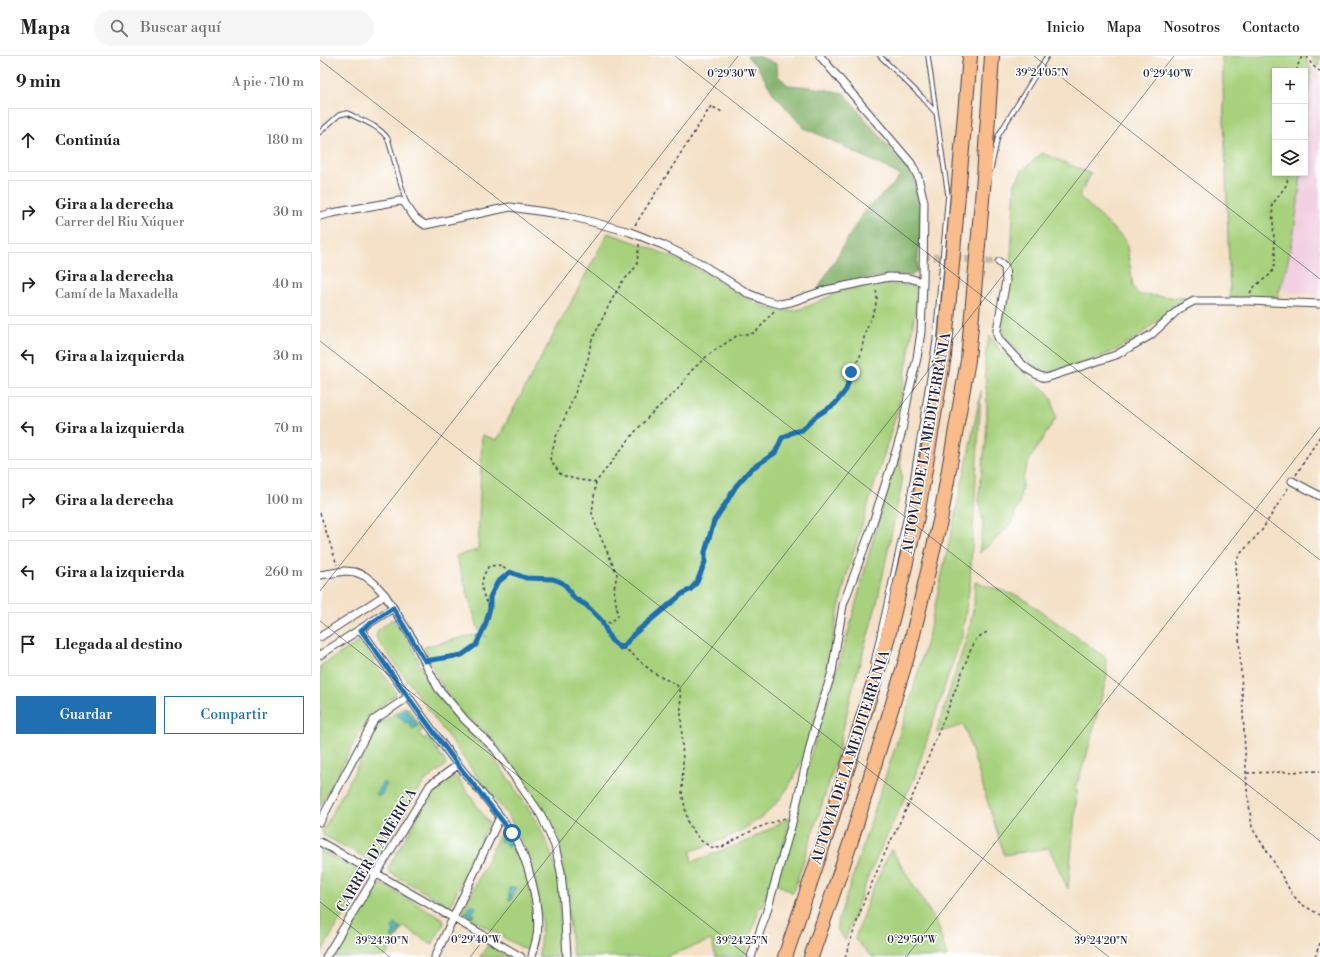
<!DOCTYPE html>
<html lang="es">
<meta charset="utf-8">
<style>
body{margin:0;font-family:"Libre Bodoni",serif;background:#f6f6f6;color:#202124}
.controls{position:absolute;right:12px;top:12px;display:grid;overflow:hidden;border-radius:0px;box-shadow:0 2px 6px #0003}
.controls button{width:36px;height:36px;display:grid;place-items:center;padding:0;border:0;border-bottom:1px solid #e0e0e0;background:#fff;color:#202124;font:20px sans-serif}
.stop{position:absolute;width:12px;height:12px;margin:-9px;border:3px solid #1f6fb2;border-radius:50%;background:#fff}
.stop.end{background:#1f6fb2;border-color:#fff;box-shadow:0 1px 4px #0008}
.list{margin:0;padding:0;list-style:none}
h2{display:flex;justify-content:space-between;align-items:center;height:52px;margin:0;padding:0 16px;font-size:17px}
h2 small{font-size:13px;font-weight:400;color:#757577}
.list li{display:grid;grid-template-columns:26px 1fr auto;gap:12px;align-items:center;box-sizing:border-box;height:64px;margin:0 8px 8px;padding:0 8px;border:1px solid #e0e0e0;border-radius:0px}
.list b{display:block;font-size:15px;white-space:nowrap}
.list p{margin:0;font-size:13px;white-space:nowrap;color:#757577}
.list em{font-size:13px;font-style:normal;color:#757577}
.actions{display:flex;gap:8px;padding:12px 16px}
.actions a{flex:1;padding:9px 0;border:1px solid #1f6fb2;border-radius:0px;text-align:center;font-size:14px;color:#1f6fb2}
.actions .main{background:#1f6fb2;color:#fff}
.icon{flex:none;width:22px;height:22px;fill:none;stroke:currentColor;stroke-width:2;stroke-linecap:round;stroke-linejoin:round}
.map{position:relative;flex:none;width:1000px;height:901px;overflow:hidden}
header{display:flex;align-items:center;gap:24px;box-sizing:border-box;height:56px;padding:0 20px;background:#fff;border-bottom:1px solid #e0e0e0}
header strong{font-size:19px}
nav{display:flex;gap:22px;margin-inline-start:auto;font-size:14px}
.search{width:280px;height:36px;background:#f6f6f6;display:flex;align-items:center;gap:10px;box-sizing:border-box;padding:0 14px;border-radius:22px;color:#757577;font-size:15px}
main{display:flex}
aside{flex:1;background:#fff}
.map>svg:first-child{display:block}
</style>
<header>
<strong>Mapa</strong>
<div class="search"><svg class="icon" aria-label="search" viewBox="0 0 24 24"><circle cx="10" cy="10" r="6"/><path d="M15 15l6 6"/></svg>Buscar aquí</div>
<nav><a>Inicio</a><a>Mapa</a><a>Nosotros</a><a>Contacto</a></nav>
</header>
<main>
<aside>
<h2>9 min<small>A pie · 710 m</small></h2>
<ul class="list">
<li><svg class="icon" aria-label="ahead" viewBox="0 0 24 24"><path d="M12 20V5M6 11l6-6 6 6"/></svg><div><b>Continúa</b></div><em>180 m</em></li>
<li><svg class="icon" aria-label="right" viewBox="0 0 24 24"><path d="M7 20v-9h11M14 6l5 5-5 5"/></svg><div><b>Gira a la derecha</b><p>Carrer del Riu Xúquer</p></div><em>30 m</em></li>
<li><svg class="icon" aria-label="right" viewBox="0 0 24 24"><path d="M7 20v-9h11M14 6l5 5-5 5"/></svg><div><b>Gira a la derecha</b><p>Camí de la Maxadella</p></div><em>40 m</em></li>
<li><svg class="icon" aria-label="left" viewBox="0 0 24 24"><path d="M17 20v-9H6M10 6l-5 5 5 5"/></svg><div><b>Gira a la izquierda</b></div><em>30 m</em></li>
<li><svg class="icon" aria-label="left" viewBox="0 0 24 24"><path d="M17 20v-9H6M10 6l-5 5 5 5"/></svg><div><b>Gira a la izquierda</b></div><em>70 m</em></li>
<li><svg class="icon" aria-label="right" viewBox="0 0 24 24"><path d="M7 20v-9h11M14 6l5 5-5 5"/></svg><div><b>Gira a la derecha</b></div><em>100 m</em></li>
<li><svg class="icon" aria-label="left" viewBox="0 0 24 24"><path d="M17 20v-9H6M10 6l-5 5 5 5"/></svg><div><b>Gira a la izquierda</b></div><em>260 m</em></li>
<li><svg class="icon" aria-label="arrive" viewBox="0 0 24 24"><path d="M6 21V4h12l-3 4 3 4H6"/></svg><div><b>Llegada al destino</b></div></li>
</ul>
<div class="actions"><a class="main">Guardar</a><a>Compartir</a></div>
</aside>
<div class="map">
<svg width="1000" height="901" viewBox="0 0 1000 901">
<rect width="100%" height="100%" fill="#fff"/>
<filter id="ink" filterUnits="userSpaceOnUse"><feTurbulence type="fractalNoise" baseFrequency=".025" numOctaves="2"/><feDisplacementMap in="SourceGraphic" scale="8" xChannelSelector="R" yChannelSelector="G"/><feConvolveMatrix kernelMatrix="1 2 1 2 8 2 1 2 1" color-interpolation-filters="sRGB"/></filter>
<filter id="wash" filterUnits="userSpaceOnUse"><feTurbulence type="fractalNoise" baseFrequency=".012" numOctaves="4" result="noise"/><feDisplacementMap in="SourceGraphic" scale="16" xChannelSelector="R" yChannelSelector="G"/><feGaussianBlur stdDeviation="0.9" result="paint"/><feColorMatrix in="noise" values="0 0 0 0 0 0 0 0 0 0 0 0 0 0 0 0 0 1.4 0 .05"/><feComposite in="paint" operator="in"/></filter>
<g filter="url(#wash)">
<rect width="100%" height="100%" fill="#f4e1c7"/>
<path fill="#f2cfe1" d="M 991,13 L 1000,18 L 1000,239 L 960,234 L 977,164 L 981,117 L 985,117 L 985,79 Z"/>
<path fill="#a7d17d" stroke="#647a5c" d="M 902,0 L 984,0 L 991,13 L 985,81 L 985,15 L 955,15 L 955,117 L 981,117 C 977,160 972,200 957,242 L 910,242 Z
M 990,0 L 1000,0 L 1000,11 L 996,9 Z
M 722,97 L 771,118 L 759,140 L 806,185 L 813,230 L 816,236 L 821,239 L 865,242 L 817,282 L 790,297 L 760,308 L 735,315 L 727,316 L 721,315 L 714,311 L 686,283 L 681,269 L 681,260 L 690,217 L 695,127 L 702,115 Z
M 288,177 C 325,189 362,204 397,224 C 416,235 439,253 462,255 C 482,257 501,243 519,236 C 546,227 573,227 600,231 C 591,270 589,309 579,348 C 569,383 558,418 547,452 C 540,477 531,501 525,526 C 515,566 509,606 499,645 C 491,679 483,712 462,740 C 439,771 406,783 371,795 L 371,806 L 430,784 L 470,761 L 462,794 L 443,851 L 439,852 L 424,901 L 396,901 L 391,884 L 344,901 L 253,901 L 243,808 L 236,781 L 216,747 L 176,687 C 166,675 151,667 140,655 C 121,634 114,615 104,591 L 152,579 L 167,581 L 163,578 L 160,578 L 136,500 L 158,494 L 162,379 L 177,384 Z
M 670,280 L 679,292 L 705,317 L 727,336 L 732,344 L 736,362 L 710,403 L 704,418 L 699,448 L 691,468 L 679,479 L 673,486 L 659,497 L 663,471 L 663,464 L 658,445 L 666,385 L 667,348 L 665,308 L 666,295 Z
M 661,335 L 650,527 L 642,581 L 629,617 L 594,723 L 568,777 L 548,821 L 525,884 L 516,872 L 585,661 L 608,581 L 646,410 Z
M 579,386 L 582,427 L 557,547 L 532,635 L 515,708 L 473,837 L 455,826 L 476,749 L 528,577 Z
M 655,526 L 701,541 L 786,602 L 787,620 L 766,702 L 755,732 L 757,733 L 757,736 L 748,833 L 729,792 L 684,799 L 644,669 L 616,677 L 649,574 L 654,549 Z
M 73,563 L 92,591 L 105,618 L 112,629 L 140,668 L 166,690 L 217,765 L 231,797 L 239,827 L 242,901 L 219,901 L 222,864 L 215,826 L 210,804 L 190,762 L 156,719 L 57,583 L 56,579 L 58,574 Z
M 37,587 L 41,587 L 75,635 L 76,638 L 49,659 L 0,751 L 0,610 Z
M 84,651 L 88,652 L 103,674 L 99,677 L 104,683 L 108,680 L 126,707 L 125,710 L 105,725 L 95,739 L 55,807 L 3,779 L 2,776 L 60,668 Z
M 133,721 L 137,721 L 169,767 L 131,848 L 129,850 L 69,816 L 68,812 L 113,736 Z
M 185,774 L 188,776 L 202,804 L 212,843 L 215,884 L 211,895 L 208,895 L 146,860 L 143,855 L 181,775 Z
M 571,793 L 618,869 L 627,901 L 552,901 L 535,883 L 549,841 Z
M 0,794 L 47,820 L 0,898 Z
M 62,828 L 123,863 L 124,867 L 112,889 L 84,870 L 65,901 L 15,901 L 58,829 Z
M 168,889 L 189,901 L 160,901 Z"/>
<path fill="#85b36c" stroke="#546a54" d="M 427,0 L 438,0 L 457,8 L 458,20 L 468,29 L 491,31 L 524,37 L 592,119 L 601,137 L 602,145 L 597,216 L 591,220 L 571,218 L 498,233 L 538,165 L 547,152 L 572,130 L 580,119 L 511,84 L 484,72 L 453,37 L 438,12 Z"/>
<path fill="#48b5c4" stroke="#356c80" d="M 86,653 L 98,670 L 93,673 L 88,665 L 85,667 L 77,659 Z
M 63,726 L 67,728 L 61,739 L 58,740 L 56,737 Z
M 183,778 L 186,779 L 191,788 L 190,791 L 187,790 L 184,785 L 180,785 Z
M 197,831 L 191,843 L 189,844 L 189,832 Z
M 151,848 L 156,851 L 152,858 L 154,859 L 153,861 L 146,857 Z
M 75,868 L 81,872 L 74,883 L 71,882 L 74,875 L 72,872 Z"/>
</g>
<g filter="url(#ink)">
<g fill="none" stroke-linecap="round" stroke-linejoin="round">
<path stroke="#cabbab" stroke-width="7" stroke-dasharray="7 3.5" stroke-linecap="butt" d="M 603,200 L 679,206"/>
<defs>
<path id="lane" d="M 560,0 L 602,41 L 615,56
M 0,76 L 19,59 L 27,57 C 41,64 60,70 68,83 L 86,146
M 671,113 L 678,80 L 727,0
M 553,607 L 588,451 L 615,286 L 628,139 L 608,0"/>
<path id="street" d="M 0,160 L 12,157 L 79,145 L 84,146 L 95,162 L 105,169 L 190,151 L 246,159 L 310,176 L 343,189 L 378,206 L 429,238 L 444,244 L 460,248 L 471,246 L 506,234 L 569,221 L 589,222 L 603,226
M 679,206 L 685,211 L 686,225 L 677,274 L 677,279 L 680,285 C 693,298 707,318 726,322 L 796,299 L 831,279 L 859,253 L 874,245 L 930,245 L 1000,248
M 972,425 L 1000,440
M 0,519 L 25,515 L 35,516 L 45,520 L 54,527 L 65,539 L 94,585 L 118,632 L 145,664 L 175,693 L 221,759 L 235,790 L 241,816 L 244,848 L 247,901
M 41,574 C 70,615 99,656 129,697 C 149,724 173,748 191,776 C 208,801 221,850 217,880 C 216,887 213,894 212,901
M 0,581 L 65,539
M 0,599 L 73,552
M 0,766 L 54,664 L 88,641
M 0,786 L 57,818 L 201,901
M 6,901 L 110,729 L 138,709
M 115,901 L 180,761
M 431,901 L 446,858 L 472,767 L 495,670 L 512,616 L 523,549 L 549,479 L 581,379 L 589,336 L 597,302 L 601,276 L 603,226 L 604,146 L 598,121 L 591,107 L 500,0"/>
<path id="highway" d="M 465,901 L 508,774 L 566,588 L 597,461 L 624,300 L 650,0
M 491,901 L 531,785 L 590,591 L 620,465 L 648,304 L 664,121 L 672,0"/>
</defs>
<use href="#lane" stroke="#423f50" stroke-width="5.5"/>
<use href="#street" stroke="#423f50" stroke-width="9"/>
<use href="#highway" stroke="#423f50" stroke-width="16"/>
<path stroke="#423f50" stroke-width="1.5" stroke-dasharray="3 3" stroke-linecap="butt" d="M 987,0 C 990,7 993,11 1000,15
M 977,15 L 977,11 L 982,0
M 315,169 L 391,50 L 402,56
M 319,188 L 317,208 L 312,216 L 302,226 L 289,249 L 271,286 L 268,303 L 250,350 L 236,381 L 230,403 L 241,419 L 259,424 L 276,426 L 314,377 L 330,359 L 359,332 L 370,316 L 388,299 L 418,279 L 435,277 L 454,255
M 930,237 L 935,230 L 951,218 L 954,211 L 955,199 L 952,149 L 967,128 L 968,117
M 976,419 L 1000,380
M 276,426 L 272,457 L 278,475 L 297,518 L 294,533 L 298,560 L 290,567 L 281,564
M 968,432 L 942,474 L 921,497 L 916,505 L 919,579 L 927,733 L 932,771 L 935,777 L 951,801 L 972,838 L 981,848 L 1000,859
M 0,457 L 17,509
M 170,552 C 161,536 158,526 169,510 L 179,509 L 190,516
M 302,592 C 311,595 315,601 322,607 C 332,616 342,623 355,627 L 360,633 L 363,708 L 362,736 L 368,767 L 380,784 L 391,791 L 400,792 L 437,772 L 465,762
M 113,604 L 142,599 L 156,589 L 165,570 L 170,552 L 170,541 L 177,527 L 190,516 L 206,522 L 233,523 L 241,526 L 246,530 L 254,542 L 266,549 L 281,564 L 291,584 L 301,592 L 304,590 L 315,577 L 362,538 L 371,533 L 377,526 L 385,506 L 385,496 L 394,465 L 422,422 L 431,413 L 455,397 L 462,382 L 473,376 L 482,374 L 495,361 L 515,347 L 526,334 L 531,316 L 540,301 L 545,277 L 555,253 L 557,242 L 556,232
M 927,717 L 1000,715
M 525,901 L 544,845 L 565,797 L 594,737 L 631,645 L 650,595 L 657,582 L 667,576
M 995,901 L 1000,887"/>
<use href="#lane" stroke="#fff" stroke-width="3.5"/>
<use href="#street" stroke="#fff" stroke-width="7"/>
<use href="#highway" stroke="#f9bc8a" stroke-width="14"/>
</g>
</g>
<g fill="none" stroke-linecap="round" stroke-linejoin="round" filter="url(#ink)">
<path stroke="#1f6fb2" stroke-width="5" d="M 192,777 L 138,709 L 88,641 L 41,574 L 73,552 L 105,605 L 142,599 L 156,589 L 165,570 L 170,552 L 170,541 L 177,527 L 190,516 L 206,522 L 233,523 L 241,526 L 246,530 L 254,542 L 266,549 L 281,564 L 291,584 L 301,592 L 304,590 L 315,577 L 362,538 L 371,533 L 377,526 L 385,506 L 385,496 L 394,465 L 406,447 L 416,430 L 431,413 L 455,397 L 462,382 L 473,376 L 482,374 L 495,361 L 515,348 L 526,334 L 531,316"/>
</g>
<path fill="none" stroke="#22223b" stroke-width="1" stroke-opacity="0.45" d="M 355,0 L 1000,504M 714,0 L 1000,223M 0,4 L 1000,785M 0,285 L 789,901M 0,535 L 418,0M 0,565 L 429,901M 0,846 L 70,901M 150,901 L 854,0M 586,901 L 1000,371"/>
<g text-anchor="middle" stroke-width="3" stroke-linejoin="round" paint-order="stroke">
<g font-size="14" fill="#22223b" stroke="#fff">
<text transform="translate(606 387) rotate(-80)" y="5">AUTOVIA DE LA MEDITERRÀNIA</text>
<text transform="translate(530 701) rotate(-72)" y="5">AUTOVIA DE LA MEDITERRÀNIA</text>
<text transform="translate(56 794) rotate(-59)" y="5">CARRER D'AMÈRICA</text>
</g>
</g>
<g font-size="10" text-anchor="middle" fill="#22223b" stroke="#fff" stroke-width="3" stroke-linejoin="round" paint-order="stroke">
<text x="722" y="20">39°24'05"N</text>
<text x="412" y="21">0°29'30"W</text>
<text x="848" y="21">0°29'40"W</text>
<text x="156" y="887">0°29'40"W</text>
<text x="592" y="887">0°29'50"W</text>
<text x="62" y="888">39°24'30"N</text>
<text x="422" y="888">39°24'25"N</text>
<text x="781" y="888">39°24'20"N</text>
</g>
</svg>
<div class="controls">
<button>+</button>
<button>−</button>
<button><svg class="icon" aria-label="layers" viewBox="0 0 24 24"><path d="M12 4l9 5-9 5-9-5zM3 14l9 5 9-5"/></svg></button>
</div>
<div class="stop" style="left:192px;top:777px"></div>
<div class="stop end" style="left:531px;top:316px"></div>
</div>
</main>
